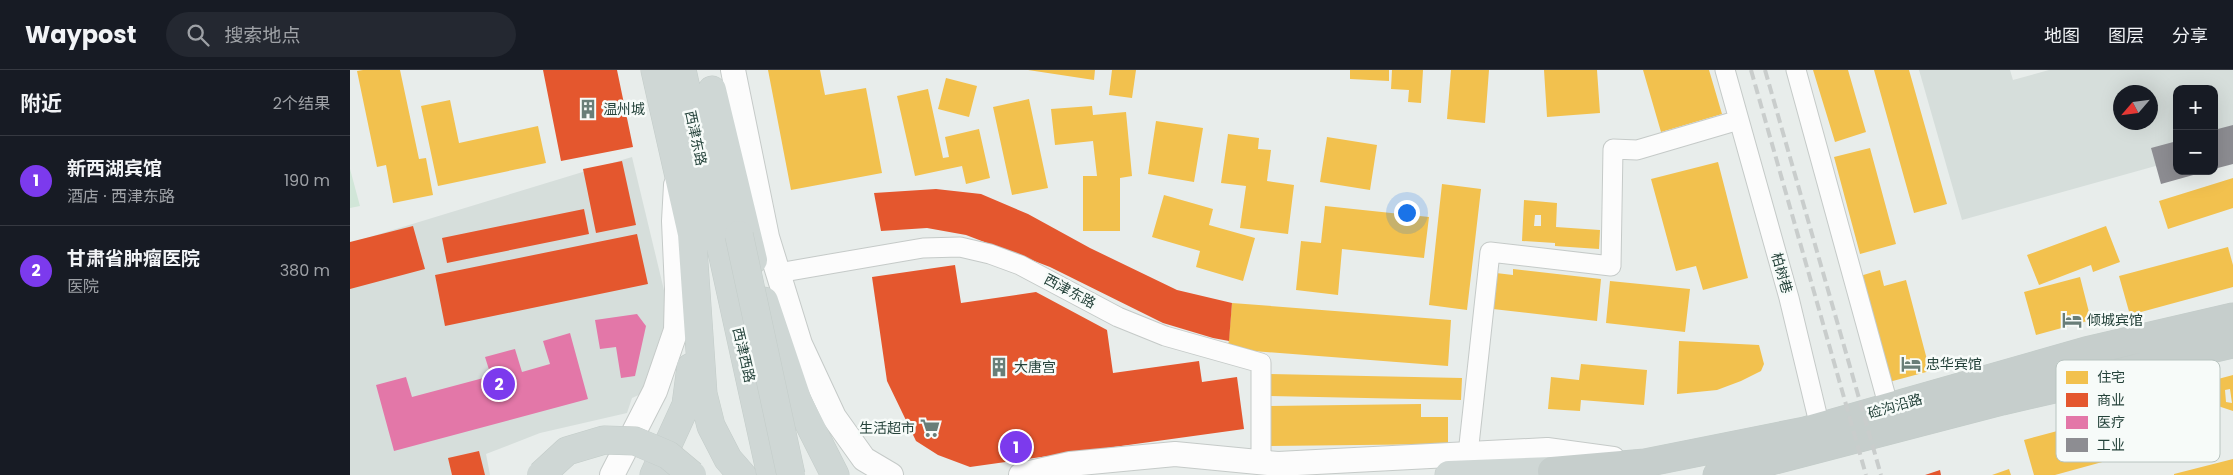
<!DOCTYPE html>
<html lang="zh">
<meta charset="utf-8">
<style>
body{margin:0;font-family:Poppins,"Noto Sans SC",sans-serif;background:#242831;color:#f1f3f6}
.controls{position:absolute;right:15px;top:15px;display:grid;overflow:hidden;border-radius:10px;box-shadow:0 5px 20px #0002}
.controls button{width:45px;height:45px;display:grid;place-items:center;padding:0;border:0;border-bottom:1px solid #363941;background:#171b24;color:#f1f3f6;font:25px sans-serif}
.compass{position:absolute;left:1763px;top:15px;width:45px;height:45px;border-radius:50%;background:#171b24;box-shadow:0 5px 20px #0002;rotate:242deg}
.you{position:absolute;left:1056px;top:142px;width:18px;height:18px;margin:-12px;border:4px solid #fff;border-radius:50%;background:#1a73e8;box-shadow:0 0 0 8px #1a73e833}
.badge{display:grid;place-items:center;width:32px;height:32px;border-radius:50%;background:#7c3aed;color:#fff;font-size:16px;font-weight:700}
.pin{position:absolute;translate:-50% -50%;border:2px solid #fff;box-shadow:0 1px 5px #0006}
.list{margin:0;padding:0;list-style:none}
h2{display:flex;justify-content:space-between;align-items:center;height:65px;margin:0;padding:0 20px;font-size:21px}
h2 small{font-size:16px;font-weight:400;color:#9ea1a6}
.list li{display:grid;grid-template-columns:32px 1fr auto;gap:15px;align-items:center;box-sizing:border-box;height:90px;padding:0 20px;border-top:1px solid #363941}
.list b{display:block;font-size:19px;white-space:nowrap}
.list p{margin:0;font-size:16px;white-space:nowrap;color:#9ea1a6}
.list em{font-size:16px;font-style:normal;color:#9ea1a6}
.icon{flex:none;width:28px;height:28px;fill:none;stroke:currentColor;stroke-width:2;stroke-linecap:round;stroke-linejoin:round}
.map{position:relative;flex:none;width:1883px;height:405px;overflow:hidden}
header{display:flex;align-items:center;gap:30px;box-sizing:border-box;height:70px;padding:0 25px;background:#171b24;border-bottom:1px solid #363941}
header strong{font-size:24px}
nav{display:flex;gap:28px;margin-inline-start:auto;font-size:18px}
.search{width:350px;height:45px;background:#242831;display:flex;align-items:center;gap:12px;box-sizing:border-box;padding:0 18px;border-radius:28px;color:#9ea1a6;font-size:19px}
main{display:flex}
aside{flex:1;background:#171b24}
.map>svg:first-child{display:block}
</style>
<header>
<strong>Waypost</strong>
<div class="search"><svg class="icon" aria-label="search" viewBox="0 0 24 24"><circle cx="10" cy="10" r="6"/><path d="M15 15l6 6"/></svg>搜索地点</div>
<nav><a>地图</a><a>图层</a><a>分享</a></nav>
</header>
<main>
<aside>
<h2>附近<small>2个结果</small></h2>
<ul class="list">
<li><span class="badge">1</span><div><b>新西湖宾馆</b><p>酒店 · 西津东路</p></div><em>190 m</em></li>
<li><span class="badge">2</span><div><b>甘肃省肿瘤医院</b><p>医院</p></div><em>380 m</em></li>
</ul>
</aside>
<div class="map">
<svg width="1883" height="405" viewBox="0 0 1883 405">
<rect width="100%" height="100%" fill="#e8edeb"/>
<path fill="#d6dedb" fill-rule="evenodd" d="M 1569,0 L 1660,0 L 1663,10 L 1699,0 L 1883,0 L 1883,74 L 1864,80 L 1864,19 L 1827,19 L 1827,90 L 1612,150 ZM 1770,22 L 1800,22 L 1800,52 L 1770,52 Z
M 282,87 L 319,241 L 291,324 L 282,328 L 277,343 L 190,363 L 136,384 L 140,405 L 0,405 L 0,173 Z"/>
<path fill="#d1e6d8" d="M 0,99 L 10,136 L 0,138 Z"/>
<path fill="#f2c14e" fill-rule="evenodd" d="M 13,0 L 50,0 L 69,89 L 76,88 L 83,125 L 43,133 L 36,95 L 27,97 L 7,1 Z
M 418,0 L 470,0 L 475,25 L 516,18 L 532,103 L 441,120 Z
M 678,0 L 745,0 L 744,10 Z
M 762,0 L 786,0 L 782,28 L 759,25 Z
M 1000,0 L 1039,0 L 1039,11 L 1000,9 Z
M 1042,0 L 1073,0 L 1071,33 L 1058,32 L 1059,20 L 1041,19 Z
M 1101,0 L 1139,0 L 1135,53 L 1097,49 Z
M 1194,0 L 1247,0 L 1250,43 L 1197,47 Z
M 1293,0 L 1359,0 L 1372,44 L 1311,62 Z
M 1463,0 L 1498,0 L 1516,62 L 1485,72 Z
M 1524,0 L 1559,0 L 1597,134 L 1564,143 Z
M 596,8 L 627,16 L 619,47 L 588,39 Z
M 578,19 L 593,88 L 599,87 L 595,67 L 629,59 L 640,108 L 616,114 L 612,96 L 565,106 L 547,26 Z
M 679,29 L 698,118 L 662,125 L 643,37 Z
M 100,30 L 109,73 L 188,56 L 196,93 L 88,116 L 71,36 Z
M 742,36 L 743,45 L 776,42 L 782,106 L 770,108 L 770,161 L 733,161 L 733,106 L 747,106 L 743,71 L 705,75 L 701,39 Z
M 806,51 L 853,58 L 844,112 L 798,104 Z
M 878,64 L 909,68 L 908,79 L 921,80 L 917,111 L 944,115 L 938,164 L 890,158 L 896,116 L 871,113 Z
M 977,67 L 1027,75 L 1020,120 L 970,112 Z
M 1520,78 L 1546,174 L 1510,184 L 1484,87 Z
M 1368,92 L 1398,208 L 1353,220 L 1346,196 L 1326,201 L 1301,109 Z
M 1883,108 L 1883,138 L 1818,159 L 1809,131 Z
M 1092,114 L 1131,119 L 1117,240 L 1079,235 Z
M 814,125 L 863,139 L 859,155 L 905,168 L 893,211 L 846,197 L 850,181 L 802,167 Z
M 1174,130 L 1207,133 L 1206,157 L 1250,160 L 1249,179 L 1205,176 L 1205,173 L 1172,171 ZM 1185,145 L 1191,145 L 1191,156 L 1184,156 Z
M 975,136 L 1079,147 L 1074,188 L 992,179 L 988,225 L 946,220 L 951,171 L 971,173 Z
M 1756,156 L 1770,192 L 1743,202 L 1741,195 L 1689,215 L 1677,185 Z
M 1878,177 L 1883,195 L 1883,217 L 1780,245 L 1769,206 Z
M 1163,199 L 1251,209 L 1247,251 L 1143,239 L 1146,203 L 1163,205 Z
M 1530,200 L 1534,216 L 1556,210 L 1580,301 L 1539,312 L 1510,206 Z
M 1730,207 L 1741,250 L 1686,265 L 1674,222 Z
M 1260,211 L 1340,219 L 1335,262 L 1256,253 Z
M 882,233 L 1101,250 L 1098,296 L 878,279 Z
M 1329,271 L 1409,275 L 1414,294 L 1411,301 L 1391,311 L 1367,320 L 1327,324 Z
M 1231,294 L 1297,300 L 1294,335 L 1231,330 L 1230,341 L 1198,339 L 1201,307 L 1229,310 Z
M 915,304 L 1112,308 L 1111,330 L 914,326 Z
M 1883,305 L 1883,341 L 1868,336 L 1783,334 L 1782,332 ZM 1880,319 L 1882,333 L 1876,332 L 1875,320 Z
M 1071,334 L 1071,347 L 1098,347 L 1098,374 L 916,376 L 915,336 Z
M 1786,340 L 1796,380 L 1705,405 L 1684,405 L 1674,370 Z
M 1883,389 L 1883,405 L 1824,405 L 1824,404 Z
M 1659,399 L 1661,405 L 1642,405 Z"/>
<path fill="#e4572e" d="M 193,0 L 267,0 L 283,77 L 211,91 Z
M 272,91 L 286,155 L 246,163 L 233,99 Z
M 586,119 L 631,124 L 678,144 L 740,178 L 827,220 L 882,233 L 879,271 L 863,268 L 813,253 L 700,197 L 616,165 L 577,158 L 531,161 L 524,123 Z
M 234,139 L 239,164 L 97,193 L 92,168 Z
M 63,156 L 75,199 L 0,219 L 0,172 Z
M 287,164 L 298,214 L 95,256 L 85,205 Z
M 605,195 L 611,233 L 686,222 L 757,260 L 763,303 L 849,291 L 852,312 L 887,307 L 894,359 L 620,397 L 588,385 L 566,371 L 537,311 L 522,207 Z
M 129,381 L 135,405 L 102,405 L 98,388 Z
M 1590,400 L 1591,405 L 1575,405 Z"/>
<path fill="#e377a8" d="M 287,244 L 296,256 L 285,306 L 271,308 L 266,277 L 250,279 L 245,250 Z
M 220,263 L 238,329 L 44,381 L 26,315 L 56,307 L 62,327 L 141,306 L 135,287 L 165,279 L 172,302 L 200,294 L 193,271 Z"/>
<path fill="#8d8d92" d="M 1883,55 L 1883,94 L 1864,99 L 1864,60 Z
M 1827,71 L 1827,101 L 1854,102 L 1811,114 L 1801,78 Z"/>
<g fill="none" stroke-linecap="round" stroke-linejoin="round">
<defs>
<path id="minor" d="M 1375,0 L 1439,228 L 1470,357
M 1446,0 L 1539,338
M 428,203 L 573,178 L 610,177 L 640,184 L 670,195 L 768,247 L 815,266 L 911,293 L 911,392
M 1118,384 L 1140,182 L 1261,196 L 1263,79 L 1287,80 L 1389,50"/>
<path id="tertiary" d="M 383,0 L 417,167 L 450,274 L 484,347 L 514,389 L 541,405
M 262,405 L 305,321 L 326,260 L 327,219 L 324,151 L 326,115
M 671,405 L 720,394 L 825,384 L 928,394 L 1197,380 L 1263,389"/>
<path id="primary" d="M 305,0 L 342,164 L 353,324 L 361,356 L 378,389 L 392,405
M 332,0 L 421,405
M 362,20 L 403,190
M 414,231 L 448,332 L 485,405
M 304,405 L 336,335 L 341,297
M 1099,405 L 1202,401"/>
<path id="trunk" d="M 1202,401 L 1295,393 L 1455,361 L 1736,281 L 1883,247
M 1367,405 L 1652,331 L 1748,309 L 1839,284 L 1883,274"/>
</defs>
<use href="#minor" stroke="#c5cac8" stroke-width="21"/>
<use href="#tertiary" stroke="#c5cac8" stroke-width="26"/>
<use href="#primary" stroke="#c3ccc9" stroke-width="29"/>
<use href="#trunk" stroke="#c3ccc9" stroke-width="29"/>
<use href="#minor" stroke="#fcfcfc" stroke-width="19"/>
<use href="#tertiary" stroke="#fcfcfc" stroke-width="24"/>
<use href="#primary" stroke="#cfd7d5" stroke-width="28"/>
<use href="#trunk" stroke="#c6cecc" stroke-width="28"/>
<path stroke="#c9cdcc" stroke-width="4" stroke-dasharray="10 5" stroke-linecap="butt" d="M 1401,0 L 1516,405
M 1415,0 L 1531,405"/>
<defs>
<path id="primary-bridge" d="M 389,165 L 441,405
M 191,405 L 217,381 L 254,370 L 285,371 L 318,385 L 342,405"/>
</defs>
<use href="#primary-bridge" stroke="#c3ccc9" stroke-width="29" stroke-linecap="butt"/>
<use href="#primary-bridge" stroke="#cfd7d5" stroke-width="28"/>
</g>
<defs>
<symbol id="building-bare" viewBox="-9 -9 18 18"><path d="M-4-6H4V6H1V3H-1V6H-4ZM-2.5-4.3h1.7v1.8h-1.7ZM.8-4.3h1.7v1.8H.8ZM-2.5-1h1.7V.8h-1.7ZM.8-1h1.7V.8H.8Z" fill="#697e78" stroke="#f7fbf9" stroke-width="2.5" paint-order="stroke"/></symbol>
<symbol id="hotel-bare" viewBox="-9 -9 18 18"><path d="M-6-4.5h1.5V1H6V5H4.5V3h-9V5H-6ZM-4 0a1.8 1.8 0 1 1 3.6 0ZM.5 0V-2.5h3Q6-2.5 6 0Z" fill="#697e78" stroke="#f7fbf9" stroke-width="2.5" paint-order="stroke"/></symbol>
<symbol id="supermarket-bare" viewBox="-9 -9 18 18"><path d="M-6-5.5h2.5l.6 2H6L4.5 2H-2.5L-4.4-4H-6ZM-1.5 3.2a1.3 1.3 0 1 0 .1 0ZM3 3.2a1.3 1.3 0 1 0 .1 0Z" fill="#697e78" stroke="#f7fbf9" stroke-width="2.5" paint-order="stroke"/></symbol>
</defs>
<g fill-rule="evenodd">
<use href="#building-bare" x="224" y="25" width="28" height="28"/>
<use href="#hotel-bare" x="1708" y="236" width="28" height="28"/>
<use href="#hotel-bare" x="1547" y="280" width="28" height="28"/>
<use href="#building-bare" x="635" y="283" width="28" height="28"/>
<use href="#supermarket-bare" x="566" y="344" width="28" height="28"/>
</g>
<g text-anchor="middle" stroke-width="5" stroke-linejoin="round" paint-order="stroke">
<g font-size="14" fill="#24423a" stroke="#f7fbf9" text-anchor="start">
<text x="253" y="44">温州城</text>
<text x="1737" y="255">倾城宾馆</text>
<text x="1576" y="299">忠华宾馆</text>
<text x="664" y="302">大唐宫</text>
<text x="565" y="363" text-anchor="end">生活超市</text>
</g>
<g font-size="14" fill="#24423a" stroke="#f7fbf9">
<text transform="translate(346 68) rotate(78)" y="5">西津东路</text>
<text transform="translate(1432 203) rotate(74)" y="5">柏树巷</text>
<text transform="translate(720 221) rotate(28)" y="5">西津东路</text>
<text transform="translate(394 285) rotate(77)" y="5">西津西路</text>
<text transform="translate(1545 336) rotate(-16)" y="5">硷沟沿路</text>
</g>
</g>
<rect x="1706" y="290" width="164" height="102" rx="8" fill="#f7fbf9" stroke="#b8c4c0" stroke-width="1"/>
<rect x="1716" y="301" width="22" height="13" fill="#f2c14e"/>
<rect x="1716" y="323" width="22" height="14" fill="#e4572e"/>
<rect x="1716" y="346" width="22" height="13" fill="#e377a8"/>
<rect x="1716" y="368" width="22" height="14" fill="#8d8d92"/>
<g font-size="14" fill="#24423a">
<text x="1747" y="312">住宅</text>
<text x="1747" y="335">商业</text>
<text x="1747" y="357">医疗</text>
<text x="1747" y="380">工业</text>
</g>
</svg>
<div class="controls">
<button>+</button>
<button>−</button>
</div>
<svg class="compass" viewBox="-18 -18 36 36"><path d="M0-13l5 13h-10z" fill="#e53935"/><path d="M0 13l5-13h-10z" fill="#9ea1a6"/></svg>
<div class="you"></div>
<div class="pin badge" style="left:666px;top:377px">1</div>
<div class="pin badge" style="left:149px;top:314px">2</div>
</div>
</main>
